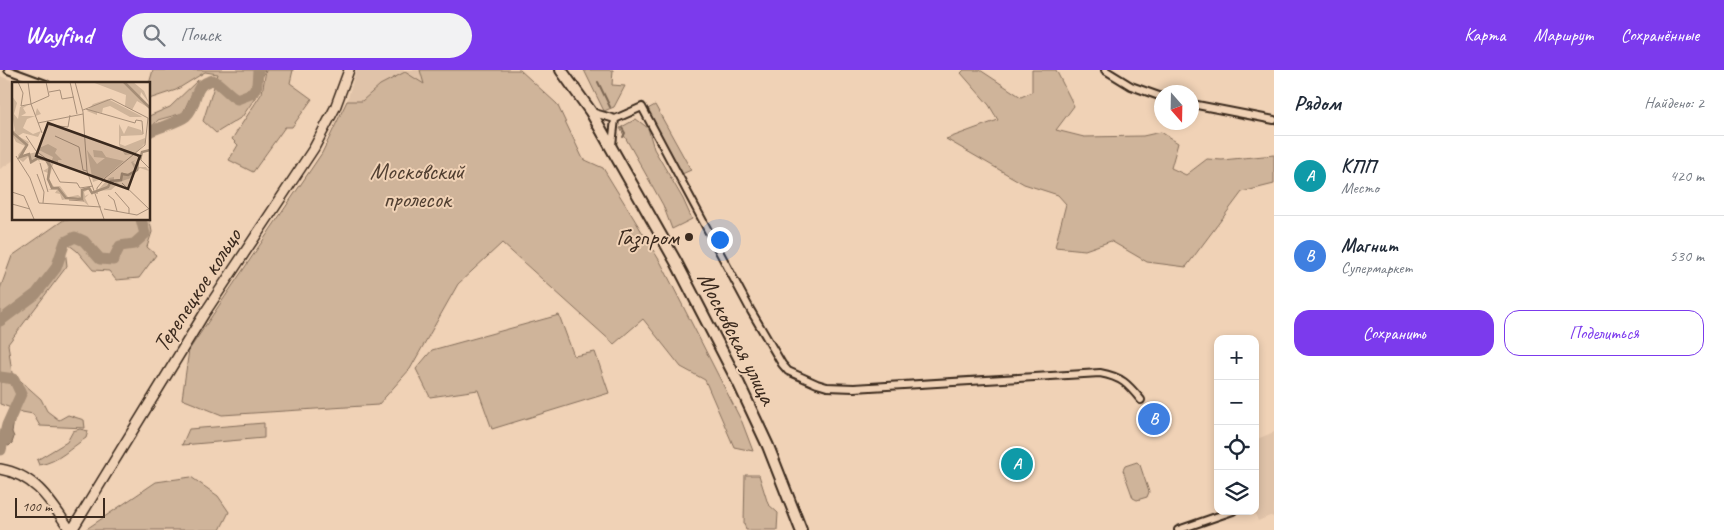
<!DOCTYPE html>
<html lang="ru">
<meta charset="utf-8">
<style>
body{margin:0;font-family:Caveat,sans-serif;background:#f2f2f3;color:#1f2937}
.controls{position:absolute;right:15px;bottom:15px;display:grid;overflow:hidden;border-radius:10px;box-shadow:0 2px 8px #0003}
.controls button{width:45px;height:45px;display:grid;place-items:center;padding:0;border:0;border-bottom:1px solid #e0e1e3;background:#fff;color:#1f2937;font:25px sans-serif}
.compass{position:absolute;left:1154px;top:15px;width:45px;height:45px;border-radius:50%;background:#fff;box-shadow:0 2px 8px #0003;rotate:160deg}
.scale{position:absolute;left:15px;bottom:12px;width:90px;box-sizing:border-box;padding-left:5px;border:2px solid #3b2a1e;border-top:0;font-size:14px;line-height:18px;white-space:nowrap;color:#3b2a1e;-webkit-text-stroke:4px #f0d2b6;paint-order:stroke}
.you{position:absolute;left:719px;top:169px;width:18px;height:18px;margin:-12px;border:4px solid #fff;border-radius:50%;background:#1a73e8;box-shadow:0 0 0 8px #1a73e833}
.badge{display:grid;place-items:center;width:32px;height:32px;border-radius:50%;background:#7c3aed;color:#fff;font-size:16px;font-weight:700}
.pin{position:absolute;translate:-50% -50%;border:2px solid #fff;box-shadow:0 1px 5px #0006}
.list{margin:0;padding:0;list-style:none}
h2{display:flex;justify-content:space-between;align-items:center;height:65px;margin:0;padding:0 20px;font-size:21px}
h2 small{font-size:16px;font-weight:400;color:#747a83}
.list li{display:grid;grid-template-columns:32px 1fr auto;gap:15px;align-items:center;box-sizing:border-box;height:80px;padding:0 20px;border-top:1px solid #e0e1e3}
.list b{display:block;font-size:19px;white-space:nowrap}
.list p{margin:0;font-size:16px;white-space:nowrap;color:#747a83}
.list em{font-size:16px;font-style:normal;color:#747a83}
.actions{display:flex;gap:10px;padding:15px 20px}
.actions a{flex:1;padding:11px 0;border:1px solid #7c3aed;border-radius:15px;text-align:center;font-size:18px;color:#7c3aed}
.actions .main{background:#7c3aed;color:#fff}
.icon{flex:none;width:28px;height:28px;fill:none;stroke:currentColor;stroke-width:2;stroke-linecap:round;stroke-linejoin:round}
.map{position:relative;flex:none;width:1274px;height:460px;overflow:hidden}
header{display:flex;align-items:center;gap:30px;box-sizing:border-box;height:70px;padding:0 25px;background:#7c3aed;color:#fff}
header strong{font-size:24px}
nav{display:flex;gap:28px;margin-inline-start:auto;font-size:18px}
.search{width:350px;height:45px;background:#f2f2f3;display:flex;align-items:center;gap:12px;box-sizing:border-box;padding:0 18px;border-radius:28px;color:#747a83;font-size:19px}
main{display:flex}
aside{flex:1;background:#fff}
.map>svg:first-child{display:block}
</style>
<header>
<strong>Wayfind</strong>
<div class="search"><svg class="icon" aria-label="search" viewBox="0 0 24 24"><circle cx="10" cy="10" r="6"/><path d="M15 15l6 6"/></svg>Поиск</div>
<nav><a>Карта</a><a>Маршрут</a><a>Сохранённые</a></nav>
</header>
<main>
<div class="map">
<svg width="1274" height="460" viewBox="0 0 1274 460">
<rect width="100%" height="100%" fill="#f0d2b6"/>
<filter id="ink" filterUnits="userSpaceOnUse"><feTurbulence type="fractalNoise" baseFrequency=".02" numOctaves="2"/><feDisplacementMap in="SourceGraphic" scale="10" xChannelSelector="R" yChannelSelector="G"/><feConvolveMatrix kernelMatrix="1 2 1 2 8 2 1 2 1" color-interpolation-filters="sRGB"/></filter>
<g filter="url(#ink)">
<path fill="#e0c3a9" d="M 356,0 L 420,0 L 425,15 L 380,15 L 362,31 L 347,31 Z
M 0,6 L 21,14 L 14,14 L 14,90 L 0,99 Z
M 1274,362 L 1274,447 L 1270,446 L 1258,451 L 1254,441 L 1255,370 Z"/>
<path fill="#cfb49a" stroke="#856f5c" d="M 153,0 L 265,0 L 255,28 L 242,47 L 216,63 L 203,51 L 218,4 L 205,2 L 176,20 L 149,29 L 149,14 Z
M 266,0 L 293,0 L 290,13 L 312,29 L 292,57 L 285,57 L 253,102 L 229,90 L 238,75 L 232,69 L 262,23 Z
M 420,0 L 520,0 L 557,34 L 583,89 L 603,98 L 661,193 L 742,352 L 753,381 L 734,377 L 705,310 L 681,297 L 643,249 L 614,274 L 502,173 L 458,214 L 410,299 L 378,335 L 222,345 L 182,329 L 189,280 L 322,83 L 347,31 L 362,31 L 380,15 L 405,2 L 424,14 Z
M 584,0 L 613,0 L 612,15 L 625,16 L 614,37 L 604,41 Z
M 964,0 L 980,0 L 1021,27 L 1032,22 L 1032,0 L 1056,0 L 1074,36 L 1056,60 L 1084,67 L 1143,66 L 1161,62 L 1178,73 L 1171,98 L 1186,105 L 1207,89 L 1222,90 L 1274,85 L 1274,114 L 1242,122 L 1186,197 L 1147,192 L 1111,171 L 1085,180 L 1055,177 L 1066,134 L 1058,125 L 1024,114 L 946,69 L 998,50 L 989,35 L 961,3 Z
M 198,10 L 183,43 L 158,50 L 149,60 L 149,46 L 170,37 Z
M 655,35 L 691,100 L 682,104 L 646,40 Z
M 636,49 L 648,58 L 654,79 L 683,129 L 692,149 L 672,159 L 663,135 L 620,58 Z
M 149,145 L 152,162 L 147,177 L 156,185 L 139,208 L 116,210 L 109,201 L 93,200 L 77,181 L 64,171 L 67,196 L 8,274 L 12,303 L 41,329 L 47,341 L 59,350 L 68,345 L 84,350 L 85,358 L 40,356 L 33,344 L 22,342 L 0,334 L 0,219 L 12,186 L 65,149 L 149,149 Z
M 559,245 L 574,286 L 595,282 L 609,323 L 492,359 L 478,320 L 430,327 L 416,299 L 432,280 Z
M 264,353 L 264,368 L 182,375 L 189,359 Z
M 80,359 L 88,361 L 86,368 C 70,378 59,392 39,395 L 37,390 L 67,372 L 73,361 Z
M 1137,392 L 1140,395 L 1149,422 L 1147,427 L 1137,430 L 1133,428 L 1123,400 L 1125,396 Z
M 745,405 L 759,405 L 768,434 L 778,443 L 777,460 L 746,460 L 744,453 Z
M 191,407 L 218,426 L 229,442 L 220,460 L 85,460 L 156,412 Z"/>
<path fill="#a68e77" stroke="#7b6653" d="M 14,339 L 15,346 L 12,362 L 14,367 L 12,373 L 9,376 L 5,375 L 1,380 L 0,362 Z"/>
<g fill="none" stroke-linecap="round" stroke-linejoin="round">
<path stroke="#7b6653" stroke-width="2" d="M 598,12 L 610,37
M 622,58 L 625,63 L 623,67"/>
<path stroke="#a68e77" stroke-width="11" d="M 149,62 C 159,57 179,52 186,46 C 200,33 190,15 213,10 C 222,15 228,24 237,29 L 253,23 L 257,15 L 258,0
M 0,251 L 36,224 L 56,198 L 65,172 L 75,167 L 84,171 L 100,189 L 113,190 L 120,176 L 134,174 L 145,164 L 141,149
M 0,307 L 14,309 L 21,324 L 7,355 L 1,380"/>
<defs>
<path id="street" d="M 8,0 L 46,14
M 1105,0 L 1131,16 L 1162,27
M 1192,34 L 1274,50
M 591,42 L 615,49
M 612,75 L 615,49 L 642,37 L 751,241 L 782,294 L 788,301 L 817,314 L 827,317 L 854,318 L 1100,303 C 1122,307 1128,314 1141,330
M 1178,460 L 1233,441"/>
<path id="secondary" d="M 0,399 C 36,405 51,432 70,460
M 72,460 L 204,244 L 314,78 L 335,38 L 349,0"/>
<path id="primary" d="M 561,0 L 591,42 L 676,192 L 739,314 L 768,376 L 801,460"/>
</defs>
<use href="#street" stroke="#3b2a1e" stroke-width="10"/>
<use href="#secondary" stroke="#3b2a1e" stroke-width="12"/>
<use href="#primary" stroke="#3b2a1e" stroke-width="14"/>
<use href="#street" stroke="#f0d2b6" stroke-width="6"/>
<use href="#secondary" stroke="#f0d2b6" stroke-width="9"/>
<use href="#primary" stroke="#f0d2b6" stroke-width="10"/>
</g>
</g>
<circle fill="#3b2a1e" stroke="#f0d2b6" stroke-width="2" cx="689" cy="167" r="5"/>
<g text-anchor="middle" stroke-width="4" stroke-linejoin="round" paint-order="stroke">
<g font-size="24" fill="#513f31" stroke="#f0d2b6">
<text x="417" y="109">Московский<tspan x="417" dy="28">пролесок</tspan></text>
</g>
<g font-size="24" fill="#3b2a1e" stroke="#f0d2b6" text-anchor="end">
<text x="679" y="175">Газпром</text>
</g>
<g font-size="24" fill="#3b2a1e" stroke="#f0d2b6">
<text transform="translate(197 220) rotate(-57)" y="8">Терепецкое кольцо</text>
<text transform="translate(737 268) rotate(63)" y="8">Московская улица</text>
</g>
</g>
<g transform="translate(12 12)">
<rect width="138" height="138" fill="#f0d2b6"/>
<path d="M 80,0 L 121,0 L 132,9 L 137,21 L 129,10 L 128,16 L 137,26 L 125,19 L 120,28 L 113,24 L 114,13 ZM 0,14 L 5,21 L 2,32 L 6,37 L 8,25 L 16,23 L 11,26 L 14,31 L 9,34 L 23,34 L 25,26 L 29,32 L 15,37 L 11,46 L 21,52 L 29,49 L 26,55 L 11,51 L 6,54 L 17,60 L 11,73 L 25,70 L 22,75 L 39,81 L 41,75 L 25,67 L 36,62 L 45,67 L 43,71 L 50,78 L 46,78 L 46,82 L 42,79 L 37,97 L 42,105 L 48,104 L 56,115 L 66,113 L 69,115 L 69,107 L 78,105 L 81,114 L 77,107 L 72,110 L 73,114 L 77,112 L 73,116 L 77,124 L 66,115 L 50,118 L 48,112 L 43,111 L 45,108 L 36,108 L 39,107 L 35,95 L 36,91 L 31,89 L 36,86 L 34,79 L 27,77 L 28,81 L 26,78 L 19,82 L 17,74 L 11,80 L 7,77 L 6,73 L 13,64 L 4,60 L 0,52 L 0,48 L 3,49 L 0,31 ZM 96,17 L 129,34 L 130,35 L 118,35 L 98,24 L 91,26 L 90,31 L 85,30 L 85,33 L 75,29 L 81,22 ZM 107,42 L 112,52 L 116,44 L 129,48 L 131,53 L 109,54 L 108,62 L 113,64 L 133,56 L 134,60 L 123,72 L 113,73 L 107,63 ZM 75,68 L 85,82 L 93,76 L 82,75 L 81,68 L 90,69 L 94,75 L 112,79 L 92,96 L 81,100 ZM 124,78 L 121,80 L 126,85 L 134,85 L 137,89 L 128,86 L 119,96 L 104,101 L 107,101 L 99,108 L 85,109 L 97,96 L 102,95 L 102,102 L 104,99 L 108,98 L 110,90 L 116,93 L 123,88 L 119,80 Z" fill="#cfb49a"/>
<path fill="none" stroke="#a68e77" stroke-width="2.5" d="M 112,0 L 138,26M 0,50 L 15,63 L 8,75 L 17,72 L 19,80 L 26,76 L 34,78 L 38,84 L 36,97 L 40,106 L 46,106 L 54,116 L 70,117 L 70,108 L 77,106 L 80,111 L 96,105 L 99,99 L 109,98 L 110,92 L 116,93 L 125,88 L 126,80M 128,78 L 130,70 L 138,68"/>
<path fill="none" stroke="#a88f79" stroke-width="1" d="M 6,0 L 11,11 L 9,24 L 19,22 L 30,51M 16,0 L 19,22 L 37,14 L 34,0M 58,0 L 65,32M 63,0 L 71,30 L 75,89 L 92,137M 37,10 L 48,8 L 50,17 L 62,15M 74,27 L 123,41 L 124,38 L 130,39 L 131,52M 71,28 L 99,17 L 136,36 L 133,63 L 93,96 L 85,106 L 85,112M 26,41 L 71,32M 37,43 L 56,45 L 58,33M 14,54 L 24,69 L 36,78 L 48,100 L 65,101 L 68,106 L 81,104M 43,54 L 67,65 L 71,88 L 75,89M 123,72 L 138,87M 4,74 L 18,96 L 27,121 L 89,125M 28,81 L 36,110M 25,92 L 32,110 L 31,121M 110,101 L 137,127M 0,110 L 12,114 L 22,137M 103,110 L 117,126 L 117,131M 96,113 L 102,118 L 105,129M 57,118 L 72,119M 0,122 L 18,127M 92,127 L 125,133 L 138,126"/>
<path fill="#3b2a1e" fill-opacity="0.15" stroke="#3b2a1e" stroke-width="2.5" d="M 36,41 L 128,74 L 116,107 L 24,74 Z"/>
<rect width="138" height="138" fill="none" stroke="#3b2a1e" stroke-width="2.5"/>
</g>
</svg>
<div class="controls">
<button>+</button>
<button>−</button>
<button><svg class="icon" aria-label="locate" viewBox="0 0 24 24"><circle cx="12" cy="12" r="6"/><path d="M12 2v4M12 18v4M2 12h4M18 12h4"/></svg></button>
<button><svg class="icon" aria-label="layers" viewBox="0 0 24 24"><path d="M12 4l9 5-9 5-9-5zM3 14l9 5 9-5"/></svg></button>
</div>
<svg class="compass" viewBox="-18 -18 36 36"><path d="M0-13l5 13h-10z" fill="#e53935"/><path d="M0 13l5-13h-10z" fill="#747a83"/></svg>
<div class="scale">100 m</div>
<div class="you"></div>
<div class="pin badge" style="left:1017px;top:394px;background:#0f9aa8">A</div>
<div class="pin badge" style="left:1154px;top:349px;background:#3f7fe0">B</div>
</div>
<aside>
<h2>Рядом<small>Найдено: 2</small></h2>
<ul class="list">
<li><span class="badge" style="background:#0f9aa8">A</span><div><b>КПП</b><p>Место</p></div><em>420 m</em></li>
<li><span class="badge" style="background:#3f7fe0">B</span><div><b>Магнит</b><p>Супермаркет</p></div><em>530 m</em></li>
</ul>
<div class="actions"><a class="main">Сохранить</a><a>Поделиться</a></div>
</aside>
</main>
